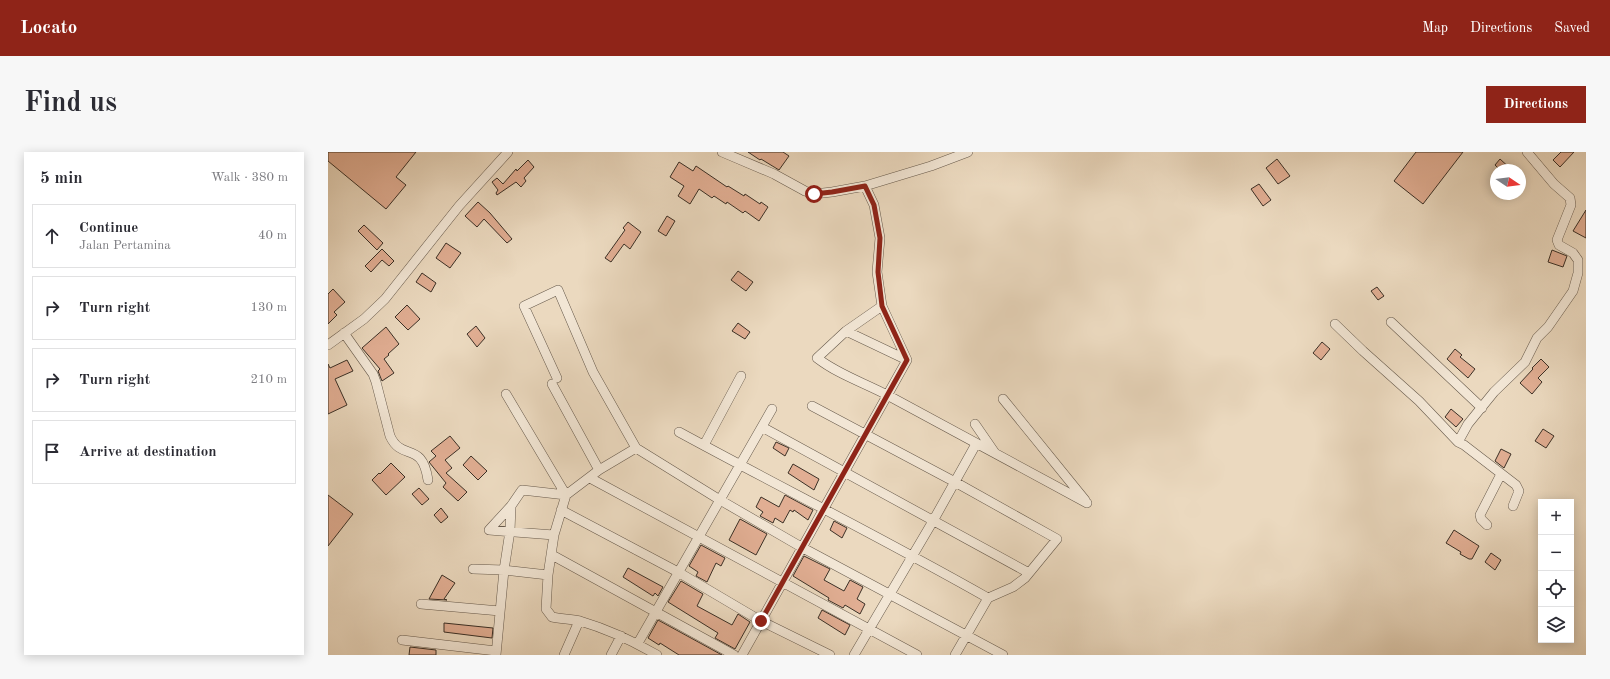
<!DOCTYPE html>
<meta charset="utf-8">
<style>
body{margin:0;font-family:"Old Standard TT",serif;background:#f7f7f7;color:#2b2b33}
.controls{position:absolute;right:12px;bottom:12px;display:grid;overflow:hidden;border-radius:0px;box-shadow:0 2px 10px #0003}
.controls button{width:36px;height:36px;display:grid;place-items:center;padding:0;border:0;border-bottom:1px solid #e1e1e2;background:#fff;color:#2b2b33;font:20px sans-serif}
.compass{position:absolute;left:1162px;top:12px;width:36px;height:36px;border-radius:50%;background:#fff;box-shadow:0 2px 10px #0003;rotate:103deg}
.stop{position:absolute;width:12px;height:12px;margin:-9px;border:3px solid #8f2418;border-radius:50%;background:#fff}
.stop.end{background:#8f2418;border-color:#fff;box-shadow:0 1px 4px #0008}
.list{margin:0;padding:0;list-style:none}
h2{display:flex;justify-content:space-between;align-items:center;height:52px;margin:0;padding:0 16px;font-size:17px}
h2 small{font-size:13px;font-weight:400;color:#7c7c81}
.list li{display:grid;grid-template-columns:26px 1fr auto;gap:12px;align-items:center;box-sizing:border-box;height:64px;margin:0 8px 8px;padding:0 8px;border:1px solid #e1e1e2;border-radius:0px}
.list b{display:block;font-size:15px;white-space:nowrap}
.list p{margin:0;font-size:13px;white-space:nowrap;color:#7c7c81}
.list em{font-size:13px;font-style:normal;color:#7c7c81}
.icon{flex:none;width:22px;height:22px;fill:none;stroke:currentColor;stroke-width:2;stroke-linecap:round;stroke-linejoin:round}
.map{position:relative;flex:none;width:1258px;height:503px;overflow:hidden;border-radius:0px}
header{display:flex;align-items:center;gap:24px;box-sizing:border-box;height:56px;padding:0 20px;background:#8f2418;color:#fff}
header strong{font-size:19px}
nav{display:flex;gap:22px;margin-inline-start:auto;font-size:14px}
.intro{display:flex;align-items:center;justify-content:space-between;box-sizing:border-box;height:96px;padding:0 24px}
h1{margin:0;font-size:28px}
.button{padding:10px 18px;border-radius:0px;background:#8f2418;color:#fff;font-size:14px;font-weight:700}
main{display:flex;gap:24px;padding:0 24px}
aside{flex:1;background:#fff;border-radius:0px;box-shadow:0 2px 10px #0003}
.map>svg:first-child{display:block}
</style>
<header>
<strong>Locato</strong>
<nav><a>Map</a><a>Directions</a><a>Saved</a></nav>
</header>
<div class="intro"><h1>Find us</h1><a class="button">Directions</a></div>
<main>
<aside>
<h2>5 min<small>Walk · 380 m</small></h2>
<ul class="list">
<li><svg class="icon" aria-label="ahead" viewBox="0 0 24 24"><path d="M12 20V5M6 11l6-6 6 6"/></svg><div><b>Continue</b><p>Jalan Pertamina</p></div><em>40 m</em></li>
<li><svg class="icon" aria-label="right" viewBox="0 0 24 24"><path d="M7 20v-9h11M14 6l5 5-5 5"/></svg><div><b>Turn right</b></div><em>130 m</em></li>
<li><svg class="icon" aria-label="right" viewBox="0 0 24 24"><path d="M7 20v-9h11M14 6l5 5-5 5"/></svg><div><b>Turn right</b></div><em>210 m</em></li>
<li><svg class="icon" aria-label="arrive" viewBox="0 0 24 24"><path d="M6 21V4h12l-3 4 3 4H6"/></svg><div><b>Arrive at destination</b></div></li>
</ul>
</aside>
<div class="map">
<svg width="1258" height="503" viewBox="0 0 1258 503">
<rect width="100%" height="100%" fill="#ebd9bf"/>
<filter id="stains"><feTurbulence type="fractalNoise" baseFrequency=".005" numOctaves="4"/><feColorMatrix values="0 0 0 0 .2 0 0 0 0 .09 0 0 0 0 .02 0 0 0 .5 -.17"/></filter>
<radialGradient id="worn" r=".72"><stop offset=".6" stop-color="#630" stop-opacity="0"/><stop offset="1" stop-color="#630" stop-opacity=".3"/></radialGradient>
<path fill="#e1ae93" stroke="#3b3026" d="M 0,0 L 88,0 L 68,25 L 78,33 L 58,57 L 0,9 Z
M 420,0 L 455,0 L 461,4 L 451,18 L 433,7 L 432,8 Z
M 1088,0 L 1135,0 L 1095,52 L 1066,29 Z
M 1233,0 L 1246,0 L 1232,15 L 1225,8 Z
M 949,7 L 962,24 L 950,32 L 938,16 Z
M 1172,7 L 1184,18 L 1172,18 L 1167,13 Z
M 200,8 L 206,15 L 196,26 L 198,29 L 193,35 L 188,30 L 169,43 L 168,41 L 170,38 L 164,30 L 169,26 L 175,32 L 188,17 L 189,19 Z
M 351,10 L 365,19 L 368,14 L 399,35 L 400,34 L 416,44 L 417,42 L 432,52 L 433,50 L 440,55 L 431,69 L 417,59 L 415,61 L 399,50 L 398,52 L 386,44 L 384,46 L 371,37 L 362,52 L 350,44 L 356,34 L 342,25 Z
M 931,32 L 943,48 L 935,54 L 923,37 Z
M 150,50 L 162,61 L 184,87 L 179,91 L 156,67 L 149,75 L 137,64 Z
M 1258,58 L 1258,86 L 1245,79 Z
M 339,64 L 347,69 L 338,84 L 330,79 Z
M 300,70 L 313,80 L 302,97 L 296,92 L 283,110 L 277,106 L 297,78 L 295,76 Z
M 36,73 L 55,91 L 49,98 L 30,79 Z
M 118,91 L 133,101 L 122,116 L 108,106 Z
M 54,97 L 66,109 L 61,114 L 54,108 L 43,120 L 37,114 Z
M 1224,98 L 1239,104 L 1235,115 L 1220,110 Z
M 410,119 L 425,130 L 418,139 L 403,128 Z
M 94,121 L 108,131 L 103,140 L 88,130 Z
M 1049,135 L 1056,144 L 1050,148 L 1043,139 Z
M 5,137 L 17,150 L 6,160 L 9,163 L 0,172 L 0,142 Z
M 79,153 L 92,167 L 80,178 L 67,165 Z
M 410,171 L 422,180 L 417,187 L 404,179 Z
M 148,174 L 157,186 L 149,195 L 139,182 Z
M 58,175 L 71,192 L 60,202 L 61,203 L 56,207 L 66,221 L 54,229 L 50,219 L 52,217 L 34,196 Z
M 994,190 L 1002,197 L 993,208 L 985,201 Z
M 1127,197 L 1134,203 L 1132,205 L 1147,217 L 1140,226 L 1119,207 Z
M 1213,207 L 1221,215 L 1210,226 L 1214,230 L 1204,242 L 1192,231 L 1205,217 L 1204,216 Z
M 19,208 L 25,219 L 7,227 L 19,253 L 0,262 L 0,212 L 2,216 Z
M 1123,257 L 1135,267 L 1128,275 L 1117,265 Z
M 1215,277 L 1226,284 L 1218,296 L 1207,289 Z
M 122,284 L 132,296 L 117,308 L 124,316 L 118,321 L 139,340 L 130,349 L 115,335 L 118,331 L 101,310 L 108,304 L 103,299 Z
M 448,290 L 461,296 L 457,304 L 445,296 Z
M 1173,297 L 1183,302 L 1176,316 L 1167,309 Z
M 143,304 L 159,319 L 150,328 L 135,313 Z
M 63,311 L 77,325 L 58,343 L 44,328 L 51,321 L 52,322 Z
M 465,312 L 491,327 L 486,338 L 460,321 Z
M 91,336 L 101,347 L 94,353 L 84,342 Z
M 0,343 L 25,362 L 0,394 Z
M 457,343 L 485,358 L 480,368 L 466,358 L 465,360 L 462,358 L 455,371 L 447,366 L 445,371 L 432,364 L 435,360 L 428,355 L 433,345 L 451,355 Z
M 113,356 L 120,365 L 113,371 L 106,363 Z
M 412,367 L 439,382 L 428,403 L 401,388 Z
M 506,369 L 519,376 L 514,386 L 502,378 Z
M 1126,378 L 1151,394 L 1144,407 L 1141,407 L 1132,402 L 1133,400 L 1118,391 Z
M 373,393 L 397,406 L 393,414 L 388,411 L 379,430 L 368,424 L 370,420 L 361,414 Z
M 1163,401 L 1173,408 L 1167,418 L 1157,410 Z
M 476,404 L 502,417 L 496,428 L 516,439 L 522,428 L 535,435 L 529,447 L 537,452 L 532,462 L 517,453 L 515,456 L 500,448 L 501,446 L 465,424 Z
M 300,416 L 335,435 L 330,444 L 327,441 L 325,444 L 295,425 Z
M 114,423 L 127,431 L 116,447 L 119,448 L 101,447 Z
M 353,429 L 375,442 L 369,454 L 404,473 L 410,462 L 422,470 L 407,497 L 387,486 L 390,481 L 340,450 Z
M 494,458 L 522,473 L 517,483 L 490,466 Z
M 330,468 L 394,503 L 351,503 L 332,491 L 331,493 L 320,486 Z
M 116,471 L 165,476 L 164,486 L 116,480 Z
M 82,495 L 108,498 L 108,503 L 81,503 Z"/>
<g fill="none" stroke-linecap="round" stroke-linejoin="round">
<defs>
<path id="street" d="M 394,0 L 446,22 L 477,39 L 486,42 L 504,40 L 537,34 L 603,14 L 640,0
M 537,34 L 546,53 L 552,86 L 549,120 L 554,154 L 579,208
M 554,154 L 518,179 L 489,206 C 511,223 537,231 561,244 C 627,280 693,316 759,351
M 1063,170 L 1154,256
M 1007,172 L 1035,199 L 1091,249 L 1130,290
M 518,179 L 579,208
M 16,181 L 45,222 L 48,230 L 62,284 C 74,310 94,288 100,328
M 0,193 L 36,167 L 57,147 L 131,54 L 180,0
M 229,226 L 196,154 L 230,138 L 265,220 L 308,296 L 392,348 L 475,396 L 675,503
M 224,232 L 271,318
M 178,242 L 238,343
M 675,247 L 757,348
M 484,254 L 627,330 L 729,387 L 697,426 L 685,435 L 660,446
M 647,272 L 667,301
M 434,275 L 701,421
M 351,280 C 454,336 558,388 660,446 L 627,503
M 376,293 L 413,224
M 308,296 L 271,318 L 238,343 L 226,383 L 220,423 L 218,457 L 224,465 C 233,467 243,467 252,469 C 279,477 305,489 329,503
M 262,326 L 589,503
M 183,354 L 161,378 L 226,383
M 1185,354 L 1191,339 L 1188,333 L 1136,293 L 1130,290 L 1140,272 L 1166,240 L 1197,210 L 1209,186 L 1220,175 L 1245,139 L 1250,121 L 1250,108 L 1245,101 L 1231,93 L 1229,88 L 1243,53 L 1242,46 L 1226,32 L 1199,0
M 233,358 L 350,420 L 433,469 L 502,503
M 1159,373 L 1153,367 L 1152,363 L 1173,322
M 224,403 L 406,503
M 145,417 L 176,418 L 220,423
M 93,452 L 172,459
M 74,488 L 168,499
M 310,491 L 444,257
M 168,503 L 176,418 L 182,379 L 183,354 L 194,338 L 238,343
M 236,503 L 251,469
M 283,503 L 293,484
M 414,503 L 579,208
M 526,503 L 605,369 L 648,292"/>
</defs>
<use href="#street" stroke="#675a4c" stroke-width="10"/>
<use href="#street" stroke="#f2e6d5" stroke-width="9"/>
</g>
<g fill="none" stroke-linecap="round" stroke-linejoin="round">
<path stroke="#8f2418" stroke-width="5" d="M 433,469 L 579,208 L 554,154 L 550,120 L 552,86 L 546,53 L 537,34 L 504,40 L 486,42"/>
</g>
<rect width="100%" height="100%" filter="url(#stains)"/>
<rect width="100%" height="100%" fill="url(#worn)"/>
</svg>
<div class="controls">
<button>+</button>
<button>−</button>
<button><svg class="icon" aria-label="locate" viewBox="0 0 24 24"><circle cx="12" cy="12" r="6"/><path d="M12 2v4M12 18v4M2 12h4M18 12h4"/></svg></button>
<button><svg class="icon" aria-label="layers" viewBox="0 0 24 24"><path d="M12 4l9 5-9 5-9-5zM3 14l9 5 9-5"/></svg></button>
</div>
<svg class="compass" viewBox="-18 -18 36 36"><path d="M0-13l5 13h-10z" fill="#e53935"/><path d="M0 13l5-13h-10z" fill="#7c7c81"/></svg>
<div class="stop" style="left:486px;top:42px"></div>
<div class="stop end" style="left:433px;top:469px"></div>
</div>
</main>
